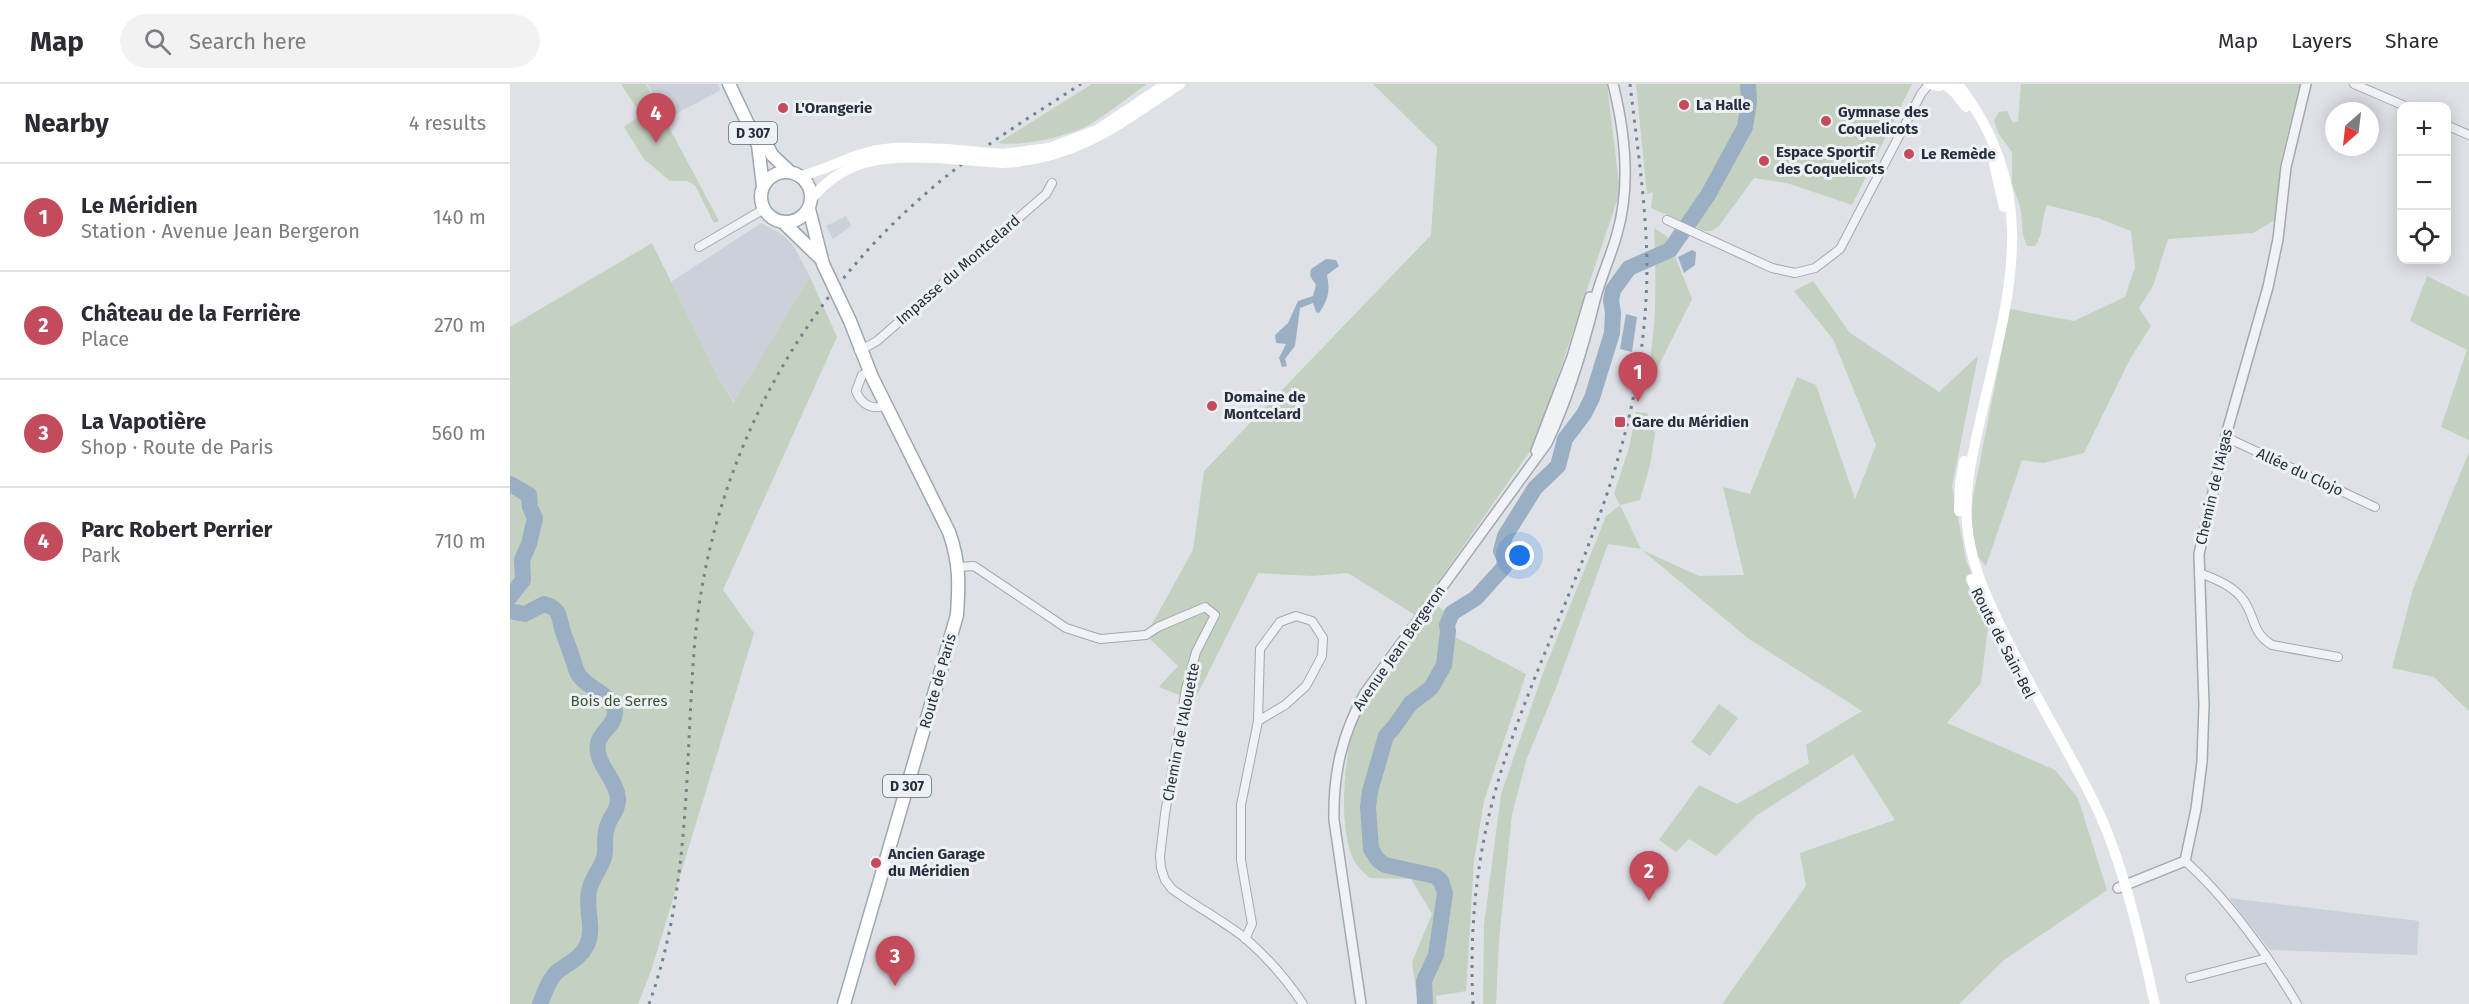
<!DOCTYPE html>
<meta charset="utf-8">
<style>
body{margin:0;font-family:"Fira Sans",sans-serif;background:#f2f2f3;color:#2b2b33}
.controls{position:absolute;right:18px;top:18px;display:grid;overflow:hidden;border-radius:12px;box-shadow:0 3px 15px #0003}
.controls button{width:54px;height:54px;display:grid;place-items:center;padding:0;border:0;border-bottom:2px solid #e1e1e2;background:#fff;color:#2b2b33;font:30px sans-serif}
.compass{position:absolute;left:1815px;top:18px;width:54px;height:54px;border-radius:50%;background:#fff;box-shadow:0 3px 15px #0003;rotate:208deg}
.you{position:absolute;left:1010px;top:472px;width:21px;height:21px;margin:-15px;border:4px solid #fff;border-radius:50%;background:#1a73e8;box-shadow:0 0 0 9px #1a73e833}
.badge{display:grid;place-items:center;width:39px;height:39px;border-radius:50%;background:#c34b5c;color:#fff;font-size:20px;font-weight:700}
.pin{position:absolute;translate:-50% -50px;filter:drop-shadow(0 2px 3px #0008)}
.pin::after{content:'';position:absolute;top:32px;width:21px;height:18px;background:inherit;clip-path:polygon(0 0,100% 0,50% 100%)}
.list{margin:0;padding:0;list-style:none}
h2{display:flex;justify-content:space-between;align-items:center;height:78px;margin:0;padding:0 24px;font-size:26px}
h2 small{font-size:20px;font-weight:400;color:#7c7c81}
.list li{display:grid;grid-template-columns:39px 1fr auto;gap:18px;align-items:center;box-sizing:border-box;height:108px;padding:0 24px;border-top:2px solid #e1e1e2}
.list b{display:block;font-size:22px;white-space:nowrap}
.list p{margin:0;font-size:20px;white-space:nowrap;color:#7c7c81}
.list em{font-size:20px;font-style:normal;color:#7c7c81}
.icon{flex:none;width:33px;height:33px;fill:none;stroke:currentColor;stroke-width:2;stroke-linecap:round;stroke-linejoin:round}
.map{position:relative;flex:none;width:1959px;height:920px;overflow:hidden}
header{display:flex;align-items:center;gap:36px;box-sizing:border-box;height:84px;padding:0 30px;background:#fff;border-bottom:2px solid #e1e1e2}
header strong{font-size:28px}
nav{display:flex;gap:33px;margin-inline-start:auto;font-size:21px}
.search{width:420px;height:54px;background:#f2f2f3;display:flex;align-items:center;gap:15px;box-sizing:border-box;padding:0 21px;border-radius:33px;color:#7c7c81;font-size:22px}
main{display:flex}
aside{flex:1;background:#fff}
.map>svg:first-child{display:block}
</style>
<header>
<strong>Map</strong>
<div class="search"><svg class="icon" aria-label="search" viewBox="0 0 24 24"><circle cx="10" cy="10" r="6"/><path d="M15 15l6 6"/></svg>Search here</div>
<nav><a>Map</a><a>Layers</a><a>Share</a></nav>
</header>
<main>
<aside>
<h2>Nearby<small>4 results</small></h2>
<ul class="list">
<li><span class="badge">1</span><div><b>Le Méridien</b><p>Station · Avenue Jean Bergeron</p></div><em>140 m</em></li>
<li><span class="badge">2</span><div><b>Château de la Ferrière</b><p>Place</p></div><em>270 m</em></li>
<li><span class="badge">3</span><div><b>La Vapotière</b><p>Shop · Route de Paris</p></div><em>560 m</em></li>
<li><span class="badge">4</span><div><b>Parc Robert Perrier</b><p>Park</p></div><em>710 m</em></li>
</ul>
</aside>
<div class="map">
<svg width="1959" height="920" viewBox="0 0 1959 920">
<rect width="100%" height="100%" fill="#dee1e6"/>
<path fill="#ccd0d8" d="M 137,0 L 208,0 L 211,6 L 158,34 Z
M 336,132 L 341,142 L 323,155 L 316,142 Z
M 251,139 L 273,151 L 283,161 L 300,193 L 225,319 L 209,295 L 161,198 Z
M 1719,814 L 1909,837 L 1907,871 L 1760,866 Z"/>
<path fill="#c4d0c0" d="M 111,0 L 136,0 L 209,137 L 204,139 L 185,101 L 177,97 L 160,97 L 134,75 L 114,43 L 131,31 Z
M 582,0 L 637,0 C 618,13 599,29 579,41 C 559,52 511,63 488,59 Z
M 863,0 L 1097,0 L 1110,108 L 1025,360 L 905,531 L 838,489 L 803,492 L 748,489 L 684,617 L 649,603 L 668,582 L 636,551 L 683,466 L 694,387 L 921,151 L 927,63 Z
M 1126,0 L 1402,0 L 1342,121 L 1277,99 L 1244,94 L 1209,142 L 1202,147 L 1195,147 L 1141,124 L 1143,108 L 1137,110 Z
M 1511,0 L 1790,0 L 1771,76 L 1765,136 L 1743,149 L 1658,155 L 1643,202 L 1629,224 L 1641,242 L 1620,275 L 1574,369 L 1533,379 L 1512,376 L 1476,482 L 1459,463 L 1463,413 L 1500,225 L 1564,237 L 1615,213 L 1625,183 L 1621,147 L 1588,134 L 1537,121 C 1531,134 1534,150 1525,162 L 1517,162 L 1513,151 L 1511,126 L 1502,99 L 1502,68 L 1488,49 L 1484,36 L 1489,28 L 1497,27 L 1503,39 L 1508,37 Z
M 1144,144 L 1157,152 L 1182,215 L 1146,287 L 1139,282 C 1147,236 1146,191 1144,144 Z
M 142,159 L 209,295 L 224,319 L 300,193 L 327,253 L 213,506 L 244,549 L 141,887 L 128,920 L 0,920 L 0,243 Z
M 1917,192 L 1959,213 L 1959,356 L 1931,343 L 1957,266 L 1900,237 Z
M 1303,197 L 1340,249 L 1429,308 L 1468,272 L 1442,402 L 1456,476 L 1479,535 L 1471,599 L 1437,639 L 1545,686 L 1568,714 L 1597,806 L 1494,876 L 1449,920 L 1212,920 L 1296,802 L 1290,769 L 1385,736 L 1343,670 L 1247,731 L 1206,772 L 1179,755 L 1166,768 L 1149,756 L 1189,701 L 1227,720 L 1299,679 L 1296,661 L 1352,627 L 1239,555 L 1132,466 L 1189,492 L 1234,491 L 1213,403 L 1240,410 L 1287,293 L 1306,301 L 1345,415 L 1366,361 L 1323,255 L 1284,207 Z
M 1126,328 L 1137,329 L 1145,350 L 1140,381 L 1130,416 L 1110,421 L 1131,465 L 1098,460 L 1046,604 L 1017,674 L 1002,730 L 989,856 L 986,920 L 973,920 L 974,841 L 991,710 L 1033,589 L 1096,432 L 1110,421 L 1104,410 L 1119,364 Z
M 1959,368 L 1959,627 L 1924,593 L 1882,584 L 1903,505 Z
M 920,517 L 936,528 L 932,546 L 1016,590 L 974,717 L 964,777 L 956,907 L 926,912 L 927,920 L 908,920 L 902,878 L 922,830 L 901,795 L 860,794 C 856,790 850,786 847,781 C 823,748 836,640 856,607 C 875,576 899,547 920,517 Z
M 1209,620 L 1228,634 L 1200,672 L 1181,658 Z"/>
<path fill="#9bafc4" d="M 1182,166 L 1186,168 L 1185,181 L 1174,189 L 1168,173 Z
M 816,175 L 826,176 L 829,182 L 817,191 C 820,207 819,214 809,229 L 806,228 L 803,219 L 790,224 L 785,262 L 775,275 L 777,282 L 772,283 L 769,274 L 776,260 L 766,259 L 765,251 L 778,239 L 788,217 L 803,212 L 806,201 L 800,192 L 801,185 Z
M 1116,230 L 1127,233 L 1122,268 L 1110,265 Z"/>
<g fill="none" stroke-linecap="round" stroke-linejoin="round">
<path stroke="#9bafc4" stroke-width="16" d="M 0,400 L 19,411 L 20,423 L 25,434 L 19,460 L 12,476 L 13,496 L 0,513
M 0,527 L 15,530 L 34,520 C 53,525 48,536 54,551 C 59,563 62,573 66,585 C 71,604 103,608 105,628 C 106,640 90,648 88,659 C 84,679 106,694 108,714 C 109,726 100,732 97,743 C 93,753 97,764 94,774 C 90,786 81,795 79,807 C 75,826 85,843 77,861 C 70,875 58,879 47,888 C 39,895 34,910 30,920
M 915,920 L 914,897 L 926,871 L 935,809 L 931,797 L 925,792 L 875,781 L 868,776 L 861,765 L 858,723 L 860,707 L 876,652 L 884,643 L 901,619 L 921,604 L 934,581 L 938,547 L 937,541 L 942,529 L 966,514 L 994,483 L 995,476 L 991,467 L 995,452 L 1025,404 L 1048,382 L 1055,355 L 1074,330 L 1082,314 L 1102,249 L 1103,229 L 1101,216 L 1103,206 L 1119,184 L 1160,166 L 1198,111 L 1235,43 L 1239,18 L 1238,0"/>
<defs>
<path id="minor" d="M 1844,0 L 1895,22
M 1936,41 L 1959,51
M 1157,136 L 1262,184 L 1285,189 L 1305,184 L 1330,165 L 1411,10 L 1419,0
M 189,163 L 254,125
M 349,267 L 367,257 L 536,110 L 542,99
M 359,288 L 352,291 L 346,307 C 351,320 362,327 376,321
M 1716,351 L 1724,357 L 1865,423
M 449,483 L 464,482 L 556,544 L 590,555 L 636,551 L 648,543 L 695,523 L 705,531 L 686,568 L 676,605 L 655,730 L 650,772 L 651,784 L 655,796 L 662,805 C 685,822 712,836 735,854 C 757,873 777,896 793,920
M 1689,489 C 1704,494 1721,501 1731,513 C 1746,530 1740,548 1762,561 L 1828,573
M 1675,777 C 1715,812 1760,874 1787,920
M 735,855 L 742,840 L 731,776 L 731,721 L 748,637 L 750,565 L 770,538 L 786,532 L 802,537 L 813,554 L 812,572 L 796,602 L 775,621 L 748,637
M 1680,894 L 1757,874"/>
<path id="tertiary" d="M 1026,367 L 1062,273 L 1080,213
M 1608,804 L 1675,777 L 1686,725 L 1692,678 L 1694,621 L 1689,470 L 1716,351 L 1758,203 L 1768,155 L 1776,83 L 1796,0
M 851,920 L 824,736 C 823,689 832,650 855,609 L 1037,359 C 1059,313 1073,265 1085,216 C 1091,193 1101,172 1107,150 C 1121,102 1115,48 1103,0"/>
<path id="primary" d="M 219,0 L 248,61 L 253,102
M 249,46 L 262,71 L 280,88
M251 113a25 25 0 1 1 50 0a25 25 0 1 1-50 0Z
M 299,125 L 313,180
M 274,139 L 311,175
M 334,920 L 447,531 C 449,500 450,479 439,448 L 362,293 L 340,237"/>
</defs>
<use href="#minor" stroke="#a4a8b0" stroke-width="10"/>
<use href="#tertiary" stroke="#a4a8b0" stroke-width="12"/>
<use href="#primary" stroke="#9ea6b1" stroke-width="15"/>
<use href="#minor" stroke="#f0f2f5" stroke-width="8"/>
<use href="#tertiary" stroke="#f0f2f5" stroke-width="9"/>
<path stroke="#fff" stroke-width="10" d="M 1420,0 L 1429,2 L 1435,0
M 1434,0 L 1445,9 L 1456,23
M 1448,0 C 1532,109 1500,207 1472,328 C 1464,364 1454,401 1457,439 C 1460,478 1475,510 1492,545 C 1520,604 1555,660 1584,718 C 1606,762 1624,829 1635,877 C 1639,891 1641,906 1645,920
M 493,70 L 539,64 L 587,46 L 656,0
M 492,79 C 568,75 609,40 670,0
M 1484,80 L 1494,123
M 291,92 C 320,85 345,68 375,65 C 395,62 417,65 437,65
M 302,114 C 337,73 376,72 427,74
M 1449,427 L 1450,401 L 1454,377
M 1461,495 L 1478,533"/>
<use href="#primary" stroke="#fff" stroke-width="12"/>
<path stroke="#79818f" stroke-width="3" stroke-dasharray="3 6" stroke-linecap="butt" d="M 139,920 C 180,806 175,687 184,568 C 197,392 280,228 413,112 C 461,69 517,35 571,0
M 963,920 C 959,844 967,767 989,694 C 1023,582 1080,477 1111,364 C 1128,304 1137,242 1137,180 C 1136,120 1127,60 1120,0"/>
<defs>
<path id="primary-bridge" d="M 313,180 L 340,237"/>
</defs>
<use href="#primary-bridge" stroke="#9ea6b1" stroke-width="15" stroke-linecap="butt"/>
<path stroke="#fff" stroke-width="10" d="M 437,65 L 493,70
M 427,74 L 492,79"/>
<use href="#primary-bridge" stroke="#fff" stroke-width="12"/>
</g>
<g fill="#c34b5c" stroke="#edf0f4" stroke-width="2">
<circle cx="1174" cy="21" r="6"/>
<circle cx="273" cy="24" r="6"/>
<circle cx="1316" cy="37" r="6"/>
<circle cx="1399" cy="70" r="6"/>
<circle cx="1254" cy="77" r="6"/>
<circle cx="702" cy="322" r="6"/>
<rect x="1104" y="332" width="12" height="12" rx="3"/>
<circle cx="366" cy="779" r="6"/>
</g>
<g text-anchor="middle" stroke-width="6" stroke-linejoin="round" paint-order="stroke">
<g fill="#edf0f4" stroke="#636973" stroke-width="1.5">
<rect x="219" y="38" width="48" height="22" rx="4.5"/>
<rect x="373" y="691" width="48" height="22" rx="4.5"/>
</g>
<g font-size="14" font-weight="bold" fill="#282f3c">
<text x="243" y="54">D 307</text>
<text x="397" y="707">D 307</text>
</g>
<g font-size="15" font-weight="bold" fill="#282f3c" stroke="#edf0f4" text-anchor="start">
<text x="1186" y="26">La Halle</text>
<text x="285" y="29">L'Orangerie</text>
<text x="1328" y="33">Gymnase des<tspan x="1328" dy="17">Coquelicots</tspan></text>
<text x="1266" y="73">Espace Sportif<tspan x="1266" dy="17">des Coquelicots</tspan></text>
<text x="1411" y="75">Le Remède</text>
<text x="714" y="318">Domaine de<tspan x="714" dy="17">Montcelard</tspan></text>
<text x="1122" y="343">Gare du Méridien</text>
<text x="378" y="775">Ancien Garage<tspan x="378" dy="17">du Méridien</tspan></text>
</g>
<g font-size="15" fill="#282f3c" stroke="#edf0f4">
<text transform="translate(448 186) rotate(-41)" y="5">Impasse du Montcelard</text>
<text transform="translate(1790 388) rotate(25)" y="5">Allée du Clojo</text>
<text transform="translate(1704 403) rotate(-77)" y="5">Chemin de l'Aigas</text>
<text transform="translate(1493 559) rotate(63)" y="5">Route de Sain-Bel</text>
<text transform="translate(889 564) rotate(-55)" y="5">Avenue Jean Bergeron</text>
<text transform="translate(428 597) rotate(-74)" y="5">Route de Paris</text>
<text transform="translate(671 648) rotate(-79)" y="5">Chemin de l'Alouette</text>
</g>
<g font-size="15" fill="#3c5737" stroke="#edf0f4">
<text x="109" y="622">Bois de Serres</text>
</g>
</g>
</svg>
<div class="controls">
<button>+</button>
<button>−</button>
<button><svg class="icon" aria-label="locate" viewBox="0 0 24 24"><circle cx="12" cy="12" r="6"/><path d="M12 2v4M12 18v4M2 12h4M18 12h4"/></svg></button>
</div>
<svg class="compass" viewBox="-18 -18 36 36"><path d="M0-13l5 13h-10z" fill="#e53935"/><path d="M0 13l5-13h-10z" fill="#7c7c81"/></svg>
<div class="you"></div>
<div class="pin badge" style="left:1128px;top:318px">1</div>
<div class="pin badge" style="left:1139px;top:817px">2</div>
<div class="pin badge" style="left:385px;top:902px">3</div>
<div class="pin badge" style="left:146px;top:59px">4</div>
</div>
</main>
